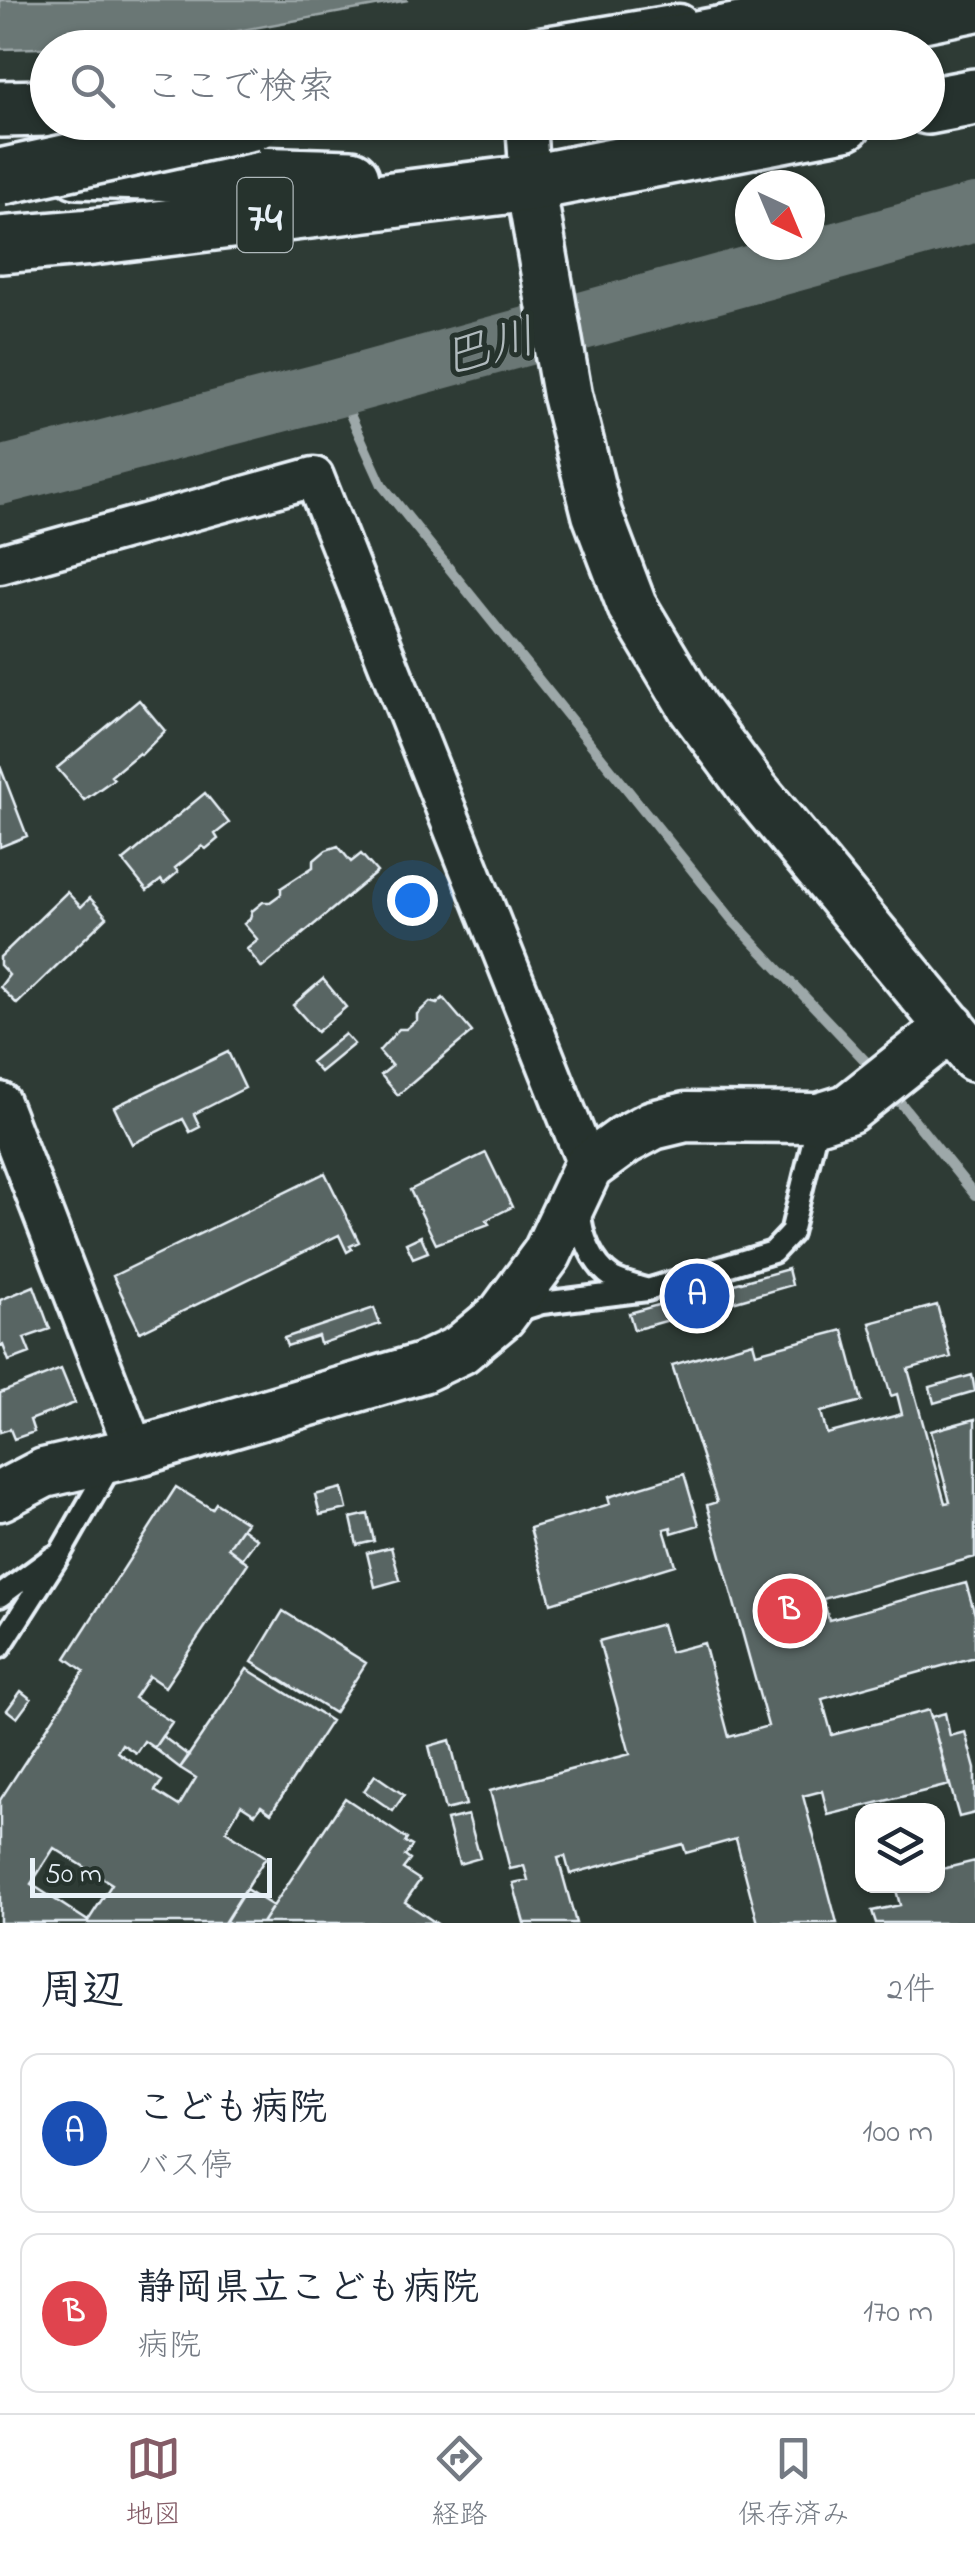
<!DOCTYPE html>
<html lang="ja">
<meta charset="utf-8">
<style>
body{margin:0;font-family:"Indie Flower","Klee One",sans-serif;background:#f2f2f3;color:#1f2937}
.controls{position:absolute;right:30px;bottom:30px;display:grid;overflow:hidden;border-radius:20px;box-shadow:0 2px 8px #0004}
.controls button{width:90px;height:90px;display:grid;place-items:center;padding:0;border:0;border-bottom:2px solid #e0e1e3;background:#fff;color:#1f2937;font:50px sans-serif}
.compass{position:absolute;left:735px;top:170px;width:90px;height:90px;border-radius:50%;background:#fff;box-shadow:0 2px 8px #0004;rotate:136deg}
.scale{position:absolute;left:30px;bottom:25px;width:242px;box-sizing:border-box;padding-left:10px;border:5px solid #e8f1f8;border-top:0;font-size:28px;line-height:35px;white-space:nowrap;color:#e8f1f8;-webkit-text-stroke:8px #26332d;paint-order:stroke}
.you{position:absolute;left:412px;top:900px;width:35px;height:35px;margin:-25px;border:8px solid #fff;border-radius:50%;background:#1a73e8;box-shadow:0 0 0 15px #1a73e833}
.badge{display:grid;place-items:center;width:65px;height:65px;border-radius:50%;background:#845c67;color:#fff;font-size:32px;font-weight:700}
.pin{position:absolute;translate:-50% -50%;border:5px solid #fff;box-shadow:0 2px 10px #0006}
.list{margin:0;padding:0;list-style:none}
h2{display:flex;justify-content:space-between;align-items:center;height:130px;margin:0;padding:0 40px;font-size:42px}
h2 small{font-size:32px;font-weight:400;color:#747a83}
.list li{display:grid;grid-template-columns:65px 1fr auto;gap:30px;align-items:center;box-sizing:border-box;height:160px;margin:0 20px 20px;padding:0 20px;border:2px solid #e0e1e3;border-radius:20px}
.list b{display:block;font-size:38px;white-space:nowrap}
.list p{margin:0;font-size:32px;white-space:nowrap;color:#747a83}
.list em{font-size:32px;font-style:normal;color:#747a83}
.icon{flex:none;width:55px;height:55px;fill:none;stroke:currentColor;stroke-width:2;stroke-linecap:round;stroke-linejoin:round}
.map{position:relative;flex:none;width:975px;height:1923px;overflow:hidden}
.search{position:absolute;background:#fff;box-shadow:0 2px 8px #0004;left:30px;right:30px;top:30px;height:110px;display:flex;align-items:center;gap:25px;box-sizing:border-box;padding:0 35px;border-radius:55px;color:#747a83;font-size:38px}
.sheet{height:490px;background:#fff}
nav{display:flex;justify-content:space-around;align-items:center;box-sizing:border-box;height:140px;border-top:2px solid #e0e1e3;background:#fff;font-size:28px;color:#747a83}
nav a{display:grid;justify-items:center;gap:5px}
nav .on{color:#845c67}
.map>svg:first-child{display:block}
</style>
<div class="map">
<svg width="975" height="1923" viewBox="0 0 975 1923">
<rect width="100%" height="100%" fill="#2e3b35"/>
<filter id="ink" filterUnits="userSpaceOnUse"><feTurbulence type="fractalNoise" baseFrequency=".01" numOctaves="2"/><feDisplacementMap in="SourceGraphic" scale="20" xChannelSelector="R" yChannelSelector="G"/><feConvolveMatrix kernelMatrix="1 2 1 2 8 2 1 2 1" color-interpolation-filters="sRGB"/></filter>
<g filter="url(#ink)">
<path fill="#6b7775" stroke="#9da8a9" stroke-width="2.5" d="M 0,0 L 408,0 L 160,45 L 0,49 Z"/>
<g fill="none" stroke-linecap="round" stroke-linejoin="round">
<path stroke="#9da8a9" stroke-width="10" d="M 338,388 L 382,485 L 734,922 L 874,1070
M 891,1091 L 975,1195"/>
<path stroke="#6b7775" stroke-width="58" d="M 0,476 L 338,388 L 975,213"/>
</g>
<path fill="#596563" stroke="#e8f1f8" stroke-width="2.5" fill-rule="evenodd" d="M 139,700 L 165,731 L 141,755 L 139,753 L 111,776 L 114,779 L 84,800 L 57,768 Z
M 0,766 L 27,836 L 0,847 Z
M 205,793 L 229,823 L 215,834 L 218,839 L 206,849 L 202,846 L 175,868 L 178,872 L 164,884 L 161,880 L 147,891 L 123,861 Z
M 338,846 L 351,862 L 361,854 L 377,872 L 262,968 L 247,949 L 258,940 L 244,924 L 250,919 L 252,911 L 263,902 L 270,902 L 281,894 L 281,888 L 313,867 L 313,861 L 326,850 Z
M 67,892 L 81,907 L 90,898 L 107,917 L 17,1004 L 0,987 L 9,975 L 0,965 L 0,957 Z
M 323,979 L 346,1007 L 317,1032 L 293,1005 Z
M 443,998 L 472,1032 L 398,1095 L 381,1075 L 392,1066 L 379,1051 L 399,1029 L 406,1029 L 417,1020 L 417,1014 L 430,1002 L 437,1004 Z
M 345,1034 L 354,1044 L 320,1072 L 311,1062 Z
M 228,1052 L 245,1088 L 194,1114 L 200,1127 L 190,1132 L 183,1119 L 132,1144 L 114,1107 Z
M 486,1153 L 512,1207 L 486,1220 L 489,1224 L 436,1244 L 410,1190 Z
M 325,1173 L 359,1242 L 350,1246 L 352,1249 L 347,1252 L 339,1235 L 140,1332 L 113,1276 Z
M 421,1236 L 428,1252 L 413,1258 L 406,1243 Z
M 788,1269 L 792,1285 L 634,1330 L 629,1313 Z
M 34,1286 L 50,1329 L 24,1338 L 30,1353 L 9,1361 L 3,1345 L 0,1346 L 0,1300 Z
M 937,1305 L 951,1357 L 908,1369 L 945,1503 L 950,1502 L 931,1431 L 975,1419 L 975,1557 L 823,1599 L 829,1620 L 966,1583 L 975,1615 L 975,1657 L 822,1699 L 832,1735 L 929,1710 L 949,1785 L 828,1815 L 822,1791 L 803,1796 L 837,1923 L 758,1923 L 736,1839 L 686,1853 L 683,1844 L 570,1874 L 565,1856 L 558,1858 L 576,1923 L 524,1923 L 513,1883 L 528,1880 L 524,1866 L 510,1869 L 490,1791 L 630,1754 L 599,1641 L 662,1624 L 670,1652 L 704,1643 L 729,1737 L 768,1726 L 707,1505 L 717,1502 L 672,1365 L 753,1342 L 756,1353 L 843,1330 L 862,1401 L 821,1412 L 827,1434 L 902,1414 L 897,1394 L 891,1396 L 870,1323 Z
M 374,1308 L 380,1324 L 320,1344 L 318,1336 L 287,1346 L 284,1338 Z
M 61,1369 L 75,1403 L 30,1420 L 34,1432 L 14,1439 L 10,1429 L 0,1432 L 0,1393 Z
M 972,1375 L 975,1391 L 934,1403 L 930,1387 Z
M 684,1474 L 699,1525 L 672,1533 L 671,1527 L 664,1529 L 675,1565 L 551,1603 L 530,1528 L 610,1504 L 608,1497 Z
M 176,1487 L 212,1509 L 216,1503 L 246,1522 L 228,1548 L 248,1563 L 165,1687 L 149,1676 L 134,1698 L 172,1722 L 154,1748 L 144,1741 L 136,1753 L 122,1744 L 117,1752 L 162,1781 L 155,1791 L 179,1806 L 196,1778 L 180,1768 L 247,1669 L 331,1721 L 271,1813 L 261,1806 L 255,1814 L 241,1805 L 226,1831 L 266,1857 L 224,1923 L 0,1923 L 0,1800 L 84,1671 L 66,1658 ZM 54,1848 L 112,1884 L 88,1921 L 31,1884 Z
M 342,1488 L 347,1509 L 320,1515 L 315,1495 Z
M 368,1514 L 374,1541 L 357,1545 L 351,1518 Z
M 242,1528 L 257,1539 L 242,1559 L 228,1548 Z
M 391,1547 L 400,1580 L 375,1587 L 367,1553 Z
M 283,1611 L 366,1663 L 334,1713 L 252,1662 Z
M 21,1691 L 31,1699 L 17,1718 L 7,1710 Z
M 945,1713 L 950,1736 L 965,1732 L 975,1769 L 975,1813 L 959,1817 L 931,1717 Z
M 162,1736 L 189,1756 L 180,1768 L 154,1748 Z
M 450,1740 L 466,1805 L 445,1810 L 429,1746 Z
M 375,1775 L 404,1795 L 393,1811 L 364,1791 Z
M 345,1798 L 407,1839 L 405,1842 L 412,1846 L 405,1856 L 410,1860 L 403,1869 L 420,1880 L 405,1902 L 436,1923 L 262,1923 Z
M 468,1815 L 480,1858 L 459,1864 L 447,1820 Z
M 975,1861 L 975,1923 L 876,1923 L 872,1911 L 900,1905 L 895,1886 L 938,1886 L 938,1870 Z
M 246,1889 L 273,1906 L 262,1923 L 230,1923 L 226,1921 Z"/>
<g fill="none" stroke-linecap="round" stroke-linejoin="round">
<defs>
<path id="service" d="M 580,1212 C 581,1235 592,1264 613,1278 C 622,1283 636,1286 645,1289
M 517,1311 L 542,1303 L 647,1290 L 773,1252 L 791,1233 L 819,1118
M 0,1596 L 53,1557
M 0,1647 L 62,1550 L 113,1461"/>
<path id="minor" d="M 534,48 L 679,24
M 526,122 L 530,183
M 0,564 L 314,477 L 588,1167
M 0,1102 L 135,1452"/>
<path id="tertiary" d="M 530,183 L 567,395 L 597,514 L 632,606 L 693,708 L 753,789 L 975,1057
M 0,1496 L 44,1473 L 135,1452 L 422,1368 L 460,1350 L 502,1315 L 547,1254 L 588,1167 L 625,1140 L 653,1125 L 686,1117 L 819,1118 L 848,1109 L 951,1027"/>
<path id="primary" d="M 928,106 L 975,97
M 77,170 L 351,178
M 0,245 L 92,237 L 530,183 L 844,122"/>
<path id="motorway" d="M 870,25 L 975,3
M 649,48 L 905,0
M 0,109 L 48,108"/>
</defs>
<use href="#service" stroke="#e8f1f8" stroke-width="28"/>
<use href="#minor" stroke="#e8f1f8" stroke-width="45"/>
<use href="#tertiary" stroke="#e8f1f8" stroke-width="55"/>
<use href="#primary" stroke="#e8f1f8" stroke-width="62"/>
<use href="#motorway" stroke="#e8f1f8" stroke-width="62"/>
<use href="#service" stroke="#26332d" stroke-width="20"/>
<use href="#minor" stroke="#26332d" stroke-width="38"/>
<use href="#tertiary" stroke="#26332d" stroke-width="48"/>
<use href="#primary" stroke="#26332d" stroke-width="55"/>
<use href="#motorway" stroke="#26332d" stroke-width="55"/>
<defs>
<path id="motorway-bridge" d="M 0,177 L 253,122"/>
</defs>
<use href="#motorway-bridge" stroke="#e8f1f8" stroke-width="62" stroke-linecap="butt"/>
<use href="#motorway-bridge" stroke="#26332d" stroke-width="55"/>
</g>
</g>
<g text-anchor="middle" stroke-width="10" stroke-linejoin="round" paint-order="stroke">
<rect fill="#26332d" stroke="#aeb8bb" stroke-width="2.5" x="237.5" y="178" width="55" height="74" rx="8"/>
<g font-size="42" font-weight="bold" fill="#e8f1f8">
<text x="265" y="230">74</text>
</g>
<g font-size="48" font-style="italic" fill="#b0babd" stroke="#26332d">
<text transform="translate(488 345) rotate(-15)" y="17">巴川</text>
</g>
</g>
</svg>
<div class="controls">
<button><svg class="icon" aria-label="layers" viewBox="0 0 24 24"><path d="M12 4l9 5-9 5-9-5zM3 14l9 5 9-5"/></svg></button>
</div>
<svg class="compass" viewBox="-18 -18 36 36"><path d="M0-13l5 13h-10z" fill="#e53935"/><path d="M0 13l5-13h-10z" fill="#747a83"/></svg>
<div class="scale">50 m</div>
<div class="you"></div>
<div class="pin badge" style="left:697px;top:1296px;background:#1a4fb4">A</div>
<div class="pin badge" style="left:790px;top:1611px;background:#e0444e">B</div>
<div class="search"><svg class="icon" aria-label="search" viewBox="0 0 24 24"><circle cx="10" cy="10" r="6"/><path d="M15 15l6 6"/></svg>ここで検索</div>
</div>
<section class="sheet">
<h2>周辺<small>2件</small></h2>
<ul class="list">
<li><span class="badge" style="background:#1a4fb4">A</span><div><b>こども病院</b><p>バス停</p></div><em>100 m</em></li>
<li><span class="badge" style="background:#e0444e">B</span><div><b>静岡県立こども病院</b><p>病院</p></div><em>170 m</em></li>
</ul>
</section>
<nav>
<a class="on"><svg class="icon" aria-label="map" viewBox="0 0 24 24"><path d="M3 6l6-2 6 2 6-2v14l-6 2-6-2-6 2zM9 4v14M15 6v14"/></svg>地図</a>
<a><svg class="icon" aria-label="directions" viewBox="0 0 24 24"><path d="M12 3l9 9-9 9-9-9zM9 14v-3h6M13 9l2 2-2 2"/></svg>経路</a>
<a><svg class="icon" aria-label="saved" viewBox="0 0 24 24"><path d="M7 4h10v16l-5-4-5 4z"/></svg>保存済み</a>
</nav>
